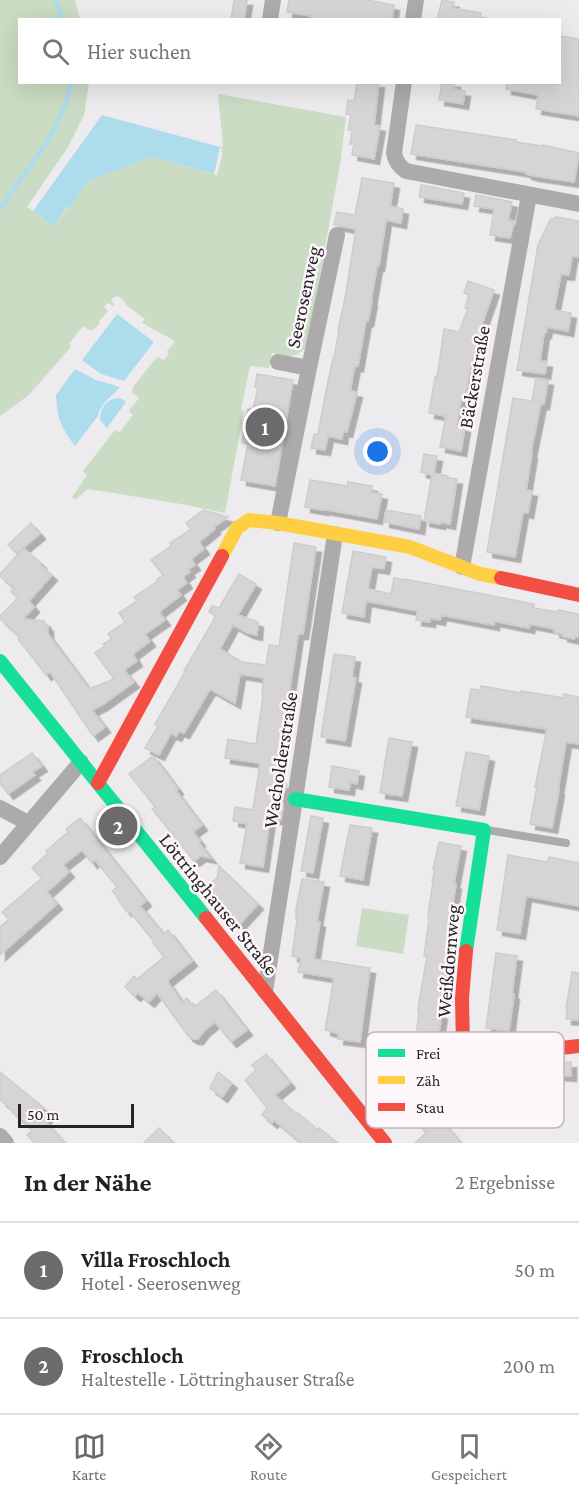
<!DOCTYPE html>
<html lang="de">
<meta charset="utf-8">
<style>
body{margin:0;font-family:"Crimson Pro",serif;background:#f6f6f6;color:#222}
.scale{position:absolute;left:18px;bottom:15px;width:116px;box-sizing:border-box;padding-left:6px;border:3px solid #262426;border-top:0;font-size:16px;line-height:21px;white-space:nowrap;color:#262426;-webkit-text-stroke:4px #fdf7fc;paint-order:stroke}
.you{position:absolute;left:378px;top:452px;width:21px;height:21px;margin:-15px;border:4px solid #fff;border-radius:50%;background:#1a73e8;box-shadow:0 0 0 9px #1a73e833}
.badge{display:grid;place-items:center;width:39px;height:39px;border-radius:50%;background:#6c6a6c;color:#fff;font-size:20px;font-weight:700}
.pin{position:absolute;translate:-50% -50%;border:3px solid #fff;box-shadow:0 2px 6px #0006}
.list{margin:0;padding:0;list-style:none}
h2{display:flex;justify-content:space-between;align-items:center;height:78px;margin:0;padding:0 24px;font-size:26px}
h2 small{font-size:20px;font-weight:400;color:#767676}
.list li{display:grid;grid-template-columns:39px 1fr auto;gap:18px;align-items:center;box-sizing:border-box;height:96px;padding:0 24px;border-top:2px solid #e0e0e0}
.list b{display:block;font-size:22px;white-space:nowrap}
.list p{margin:0;font-size:20px;white-space:nowrap;color:#767676}
.list em{font-size:20px;font-style:normal;color:#767676}
.icon{flex:none;width:33px;height:33px;fill:none;stroke:currentColor;stroke-width:2;stroke-linecap:round;stroke-linejoin:round}
.map{position:relative;flex:none;width:579px;height:1143px;overflow:hidden}
.search{position:absolute;background:#fff;box-shadow:0 6px 24px #0002;left:18px;right:18px;top:18px;height:66px;display:flex;align-items:center;gap:15px;box-sizing:border-box;padding:0 21px;border-radius:0px;color:#767676;font-size:22px}
.sheet{height:270px;background:#fff}
nav{display:flex;justify-content:space-around;align-items:center;box-sizing:border-box;height:84px;border-top:2px solid #e0e0e0;background:#fff;font-size:16px;color:#767676}
nav a{display:grid;justify-items:center;gap:3px}
nav .on{color:#6c6a6c}
.map>svg:first-child{display:block}
</style>
<div class="map">
<svg width="579" height="1143" viewBox="0 0 579 1143">
<defs>
<filter id="shadow"><feDropShadow dx="5.5" dy="5.5" stdDeviation="0" flood-color="#0004"/></filter>
</defs>
<rect width="100%" height="100%" fill="#eeebee"/>
<path fill="#cadcc4" d="M 0,0 L 75,0 L 80,19 L 20,20 L 20,82 L 89,83 L 84,115 L 68,147 L 27,207 L 54,226 L 68,207 L 70,207 L 88,181 L 153,157 L 217,175 L 222,156 L 222,149 L 220,147 L 223,146 L 218,94 L 346,117 L 340,165 L 307,346 C 295,360 288,356 272,353 L 269,368 L 250,366 L 241,410 L 244,411 L 225,513 L 181,504 L 88,489 L 75,500 L 72,497 L 87,475 L 83,471 L 115,430 L 120,432 L 133,415 L 129,411 L 139,398 L 132,393 L 133,387 L 156,358 L 158,357 L 164,360 L 169,354 L 167,351 L 175,341 L 142,323 L 145,319 L 125,304 L 125,302 L 118,296 L 114,297 L 111,301 L 114,304 L 113,306 L 108,303 L 104,307 L 108,311 L 99,321 L 100,323 L 94,329 L 93,329 L 91,331 L 83,326 L 69,344 L 71,346 L 70,348 L 29,395 L 0,416 Z
M 362,908 L 409,915 L 403,954 L 356,946 Z"/>
<path fill="#addced" d="M 102,115 L 220,147 L 214,174 L 153,157 L 88,181 L 70,207 L 67,207 L 54,226 L 33,211 Z
M 117,314 L 154,342 L 124,381 L 101,374 L 82,360 Z
M 75,369 L 96,380 L 120,387 C 112,397 100,403 98,416 L 75,446 C 61,427 57,419 56,395 Z
M 117,398 L 122,399 L 126,402 L 107,428 L 100,420 C 100,409 105,400 117,398 Z"/>
<g fill="none" stroke-linecap="round" stroke-linejoin="round">
<path stroke="#addced" stroke-width="4.5" d="M 56,0 L 62,20
M 0,208 C 26,170 64,129 71,82"/>
</g>
<path fill="#d7d4d5" stroke="#cfcccd" stroke-width="1.5" filter="url(#shadow)" d="M 234,0 L 247,0 L 244,20 L 231,20 Z
M 289,0 L 367,0 L 394,5 L 392,20 L 321,20 L 311,18 L 311,16 L 287,12 Z
M 442,0 L 454,2 L 453,8 L 481,13 L 480,20 L 437,20 Z
M 560,36 L 579,39 L 579,116 L 536,109 L 538,95 L 506,89 L 507,82 L 541,82 L 557,85 L 557,82 L 560,82 Z
M 357,82 L 379,82 L 374,125 L 380,126 L 374,159 L 352,155 L 354,144 L 350,144 L 352,130 L 348,130 L 351,115 L 346,114 L 348,100 L 354,101 Z
M 442,82 L 455,82 L 454,89 L 465,91 L 463,104 L 439,100 Z
M 416,125 L 516,140 L 516,142 L 543,146 L 543,145 L 579,153 L 574,182 L 534,176 L 526,174 L 526,172 L 411,154 Z
M 362,178 L 394,183 L 390,206 L 403,209 L 401,223 L 386,220 L 379,266 L 377,266 L 371,301 L 372,301 L 368,321 L 366,320 L 358,366 L 355,365 L 350,391 L 357,392 L 347,432 L 343,431 L 342,439 L 328,436 L 325,450 L 311,448 L 314,434 L 318,434 L 327,386 L 333,358 L 334,358 L 339,330 L 338,330 L 345,298 L 356,229 L 334,225 L 337,212 L 355,215 Z
M 421,185 L 464,193 L 462,204 L 419,197 Z
M 476,195 L 512,202 L 508,220 L 514,221 L 510,238 L 490,235 L 494,209 L 474,206 Z
M 556,217 L 579,221 L 579,257 L 572,256 L 569,275 L 561,274 L 554,310 L 571,313 L 568,331 L 547,327 L 546,333 L 544,333 L 540,361 L 547,362 L 545,374 L 517,370 L 538,245 L 550,220 Z
M 468,281 L 494,290 L 481,327 L 477,346 L 480,349 L 476,352 L 475,359 L 472,358 L 464,401 L 461,400 L 457,425 L 465,427 L 461,451 L 440,447 L 446,416 L 429,413 L 435,377 L 437,378 L 444,329 L 459,332 L 468,308 L 465,308 L 469,295 L 464,293 Z
M 257,374 L 293,380 L 275,486 L 241,480 L 248,444 L 242,443 L 248,409 L 253,410 L 258,387 L 255,387 Z
M 536,378 L 548,380 L 544,404 L 541,403 L 531,452 L 532,453 L 526,490 L 532,491 L 528,513 L 523,512 L 515,557 L 487,552 L 513,398 L 532,401 Z
M 424,454 L 437,456 L 434,473 L 448,476 L 448,478 L 457,479 L 450,524 L 440,522 L 440,524 L 424,521 L 432,475 L 421,472 Z
M 310,480 L 348,486 L 348,482 L 372,486 L 371,492 L 382,494 L 377,519 L 323,509 L 323,510 L 305,507 Z
M 203,510 L 228,517 L 214,527 L 215,529 L 199,542 L 204,549 L 191,559 L 195,565 L 188,569 L 190,572 L 183,577 L 187,583 L 177,590 L 181,595 L 159,612 L 165,620 L 145,634 L 150,641 L 133,654 L 137,661 L 124,670 L 134,682 L 102,705 L 92,710 L 105,727 L 93,736 L 50,672 L 46,675 L 18,639 L 20,637 L 0,619 L 0,616 L 18,598 L 11,592 L 14,588 L 0,576 L 0,574 L 23,549 L 17,553 L 8,545 L 31,523 L 40,534 L 23,548 L 41,563 L 40,565 L 52,575 L 29,601 L 34,607 L 23,619 L 44,621 L 48,627 L 48,634 L 89,689 L 114,679 L 95,653 L 105,646 L 103,644 L 112,639 L 108,634 L 125,622 L 119,613 L 137,601 L 134,597 L 158,581 L 157,579 L 163,575 L 151,560 L 171,546 L 170,543 L 191,529 L 186,523 Z
M 386,510 L 421,516 L 419,529 L 384,522 Z
M 294,543 L 316,547 L 303,634 L 298,634 L 276,782 L 287,784 L 286,788 L 281,797 L 283,806 L 281,820 L 270,818 L 263,867 L 240,863 L 247,824 L 233,821 L 235,807 L 253,810 L 260,763 L 225,758 L 228,739 L 256,744 L 263,696 L 262,695 L 264,678 L 240,674 L 235,703 L 210,689 L 184,733 L 179,731 L 176,736 L 171,733 L 159,755 L 145,748 L 158,726 L 155,724 L 185,672 L 184,671 L 216,616 L 209,612 L 212,606 L 219,608 L 239,574 L 256,584 L 238,615 L 258,622 L 257,635 L 248,633 L 233,625 L 220,649 L 242,662 L 266,665 L 269,645 L 279,646 Z
M 353,551 L 386,557 L 384,569 L 372,567 L 368,589 L 391,594 L 394,578 L 404,580 L 405,579 L 534,604 L 533,608 L 558,612 L 558,610 L 579,614 L 579,637 L 575,637 L 574,639 L 562,636 L 563,634 L 554,632 L 555,629 L 530,624 L 529,628 L 494,621 L 494,625 L 441,615 L 440,620 L 430,618 L 430,622 L 416,620 L 418,611 L 366,601 L 364,617 L 342,613 Z
M 334,654 L 355,657 L 352,677 L 356,678 L 345,741 L 321,737 Z
M 481,686 L 521,693 L 521,691 L 564,698 L 564,694 L 579,697 L 579,744 L 566,742 L 558,790 L 559,790 L 552,828 L 530,824 L 537,787 L 535,787 L 547,729 L 466,717 L 471,689 L 481,690 Z
M 389,738 L 412,742 L 402,796 L 380,793 Z
M 466,752 L 489,756 L 479,810 L 456,806 Z
M 32,753 L 42,766 L 32,772 L 35,775 L 8,794 L 0,783 L 0,775 Z
M 153,756 L 178,789 L 176,791 L 202,825 L 193,832 L 200,841 L 199,843 L 211,858 L 201,856 L 194,861 L 152,809 L 155,807 L 129,774 Z
M 332,766 L 359,771 L 357,784 L 350,782 L 349,790 L 329,787 Z
M 311,816 L 323,818 L 313,873 L 301,871 Z
M 80,818 L 146,901 L 140,906 L 164,934 L 168,930 L 192,961 L 167,981 L 182,1002 L 187,998 L 194,1007 L 216,990 L 247,1030 L 231,1042 L 215,1022 L 204,1031 L 198,1039 L 193,1039 L 188,1036 L 157,993 L 149,1002 L 138,993 L 135,996 L 125,987 L 134,976 L 137,979 L 164,957 L 153,943 L 154,942 L 131,913 L 127,910 L 126,911 L 117,898 L 118,897 L 112,891 L 117,887 L 95,860 L 92,863 L 82,850 L 63,865 L 69,872 L 47,892 L 57,904 L 0,955 L 0,927 L 9,919 L 2,912 L 42,878 L 32,868 L 48,853 L 46,851 L 68,832 L 66,829 Z
M 350,825 L 372,828 L 363,880 L 340,876 Z
M 439,842 L 461,846 L 454,883 L 456,884 L 450,921 L 452,921 L 443,977 L 445,978 L 439,1013 L 442,1014 L 436,1050 L 415,1047 L 419,1011 L 418,1011 L 419,1002 L 427,956 L 424,956 L 429,919 L 428,918 L 429,908 L 433,881 L 432,881 L 435,870 L 433,869 Z
M 508,855 L 547,862 L 549,857 L 579,863 L 579,906 L 526,896 L 520,934 L 497,930 Z
M 219,866 L 258,904 L 239,925 L 222,908 L 225,906 L 206,888 L 217,878 Z
M 302,879 L 324,882 L 317,921 L 320,922 L 314,959 L 370,968 L 360,1042 L 338,1039 L 339,1034 L 325,1030 L 334,978 L 298,972 L 301,958 L 292,956 L 297,919 L 296,919 L 296,909 Z
M 496,953 L 517,956 L 512,993 L 514,994 L 509,1031 L 486,1028 Z
M 572,972 L 579,973 L 579,1020 L 566,1019 L 567,1009 L 566,1008 Z
M 266,1054 L 290,1083 L 275,1095 L 297,1114 L 298,1113 L 318,1130 L 319,1128 L 338,1143 L 301,1143 L 274,1120 L 272,1123 L 262,1115 L 267,1108 L 245,1080 L 256,1070 L 252,1065 Z
M 571,1062 L 571,1076 L 542,1074 L 541,1065 Z
M 0,1072 L 44,1108 L 41,1110 L 47,1117 L 44,1120 L 65,1143 L 35,1143 L 27,1135 L 33,1130 L 13,1113 L 14,1111 L 0,1100 Z
M 218,1072 L 232,1083 L 222,1097 L 210,1088 Z
M 381,1093 L 429,1099 L 428,1109 L 439,1123 L 442,1121 L 461,1143 L 415,1143 L 426,1133 L 411,1115 L 403,1121 Z
M 159,1128 L 174,1143 L 144,1143 Z"/>
<g fill="none" stroke-linecap="round" stroke-linejoin="round">
<path stroke="#adaaab" stroke-width="8" d="M 487,830 L 566,843"/>
<path stroke="#adaaab" stroke-width="16" d="M 270,20 L 273,0
M 413,20 L 416,0
M 404,82 L 394,153 C 396,162 399,166 406,171 L 579,204
M 278,362 L 309,368
M 278,523 L 309,368 L 337,235
M 462,567 L 529,195
M 0,808 L 28,823
M 0,857 L 81,762
M 265,991 L 295,799 L 335,534
M 0,1136 L 6,1143"/>
<path stroke="#16e098" stroke-width="14" d="M 0,661 L 206,918
M 295,799 L 484,830 L 466,951"/>
<path stroke="#ffcf43" stroke-width="14" d="M 222,556 L 237,528 L 249,520 L 278,523 L 410,547 L 480,574 L 501,578"/>
<path stroke="#f24e42" stroke-width="14" d="M 501,578 L 579,595
M 98,783 L 222,556
M 206,918 L 385,1143
M 466,951 L 462,998 L 463,1048 L 469,1056 L 480,1057 L 579,1046"/>
</g>
<g text-anchor="middle" stroke-width="5" stroke-linejoin="round" paint-order="stroke">
<g font-size="20" fill="#262426" stroke="#fdf7fc">
<text transform="translate(303 297) rotate(-78)" y="7">Seerosenweg</text>
<text transform="translate(474 377) rotate(-80)" y="7">Bäckerstraße</text>
<text transform="translate(280 760) rotate(-81)" y="7">Wacholderstraße</text>
<text transform="translate(219 904) rotate(51)" y="7">Löttringhauser Straße</text>
<text transform="translate(448 961) rotate(-85)" y="7">Weißdornweg</text>
</g>
</g>
<rect x="366" y="1032" width="198" height="96" rx="9" fill="#fdf7fc" stroke="#bcb8bc" stroke-width="1.5"/>
<rect x="378" y="1049" width="27" height="8" fill="#16e098"/>
<rect x="378" y="1076" width="27" height="8" fill="#ffcf43"/>
<rect x="378" y="1103" width="27" height="8" fill="#f24e42"/>
<g font-size="16" fill="#262426">
<text x="416" y="1059">Frei</text>
<text x="416" y="1086">Zäh</text>
<text x="416" y="1113">Stau</text>
</g>
</svg>
<div class="scale">50 m</div>
<div class="you"></div>
<div class="pin badge" style="left:265px;top:427px">1</div>
<div class="pin badge" style="left:118px;top:826px">2</div>
<div class="search"><svg class="icon" aria-label="search" viewBox="0 0 24 24"><circle cx="10" cy="10" r="6"/><path d="M15 15l6 6"/></svg>Hier suchen</div>
</div>
<section class="sheet">
<h2>In der Nähe<small>2 Ergebnisse</small></h2>
<ul class="list">
<li><span class="badge">1</span><div><b>Villa Froschloch</b><p>Hotel · Seerosenweg</p></div><em>50 m</em></li>
<li><span class="badge">2</span><div><b>Froschloch</b><p>Haltestelle · Löttringhauser Straße</p></div><em>200 m</em></li>
</ul>
</section>
<nav>
<a class="on"><svg class="icon" aria-label="map" viewBox="0 0 24 24"><path d="M3 6l6-2 6 2 6-2v14l-6 2-6-2-6 2zM9 4v14M15 6v14"/></svg>Karte</a>
<a><svg class="icon" aria-label="directions" viewBox="0 0 24 24"><path d="M12 3l9 9-9 9-9-9zM9 14v-3h6M13 9l2 2-2 2"/></svg>Route</a>
<a><svg class="icon" aria-label="saved" viewBox="0 0 24 24"><path d="M7 4h10v16l-5-4-5 4z"/></svg>Gespeichert</a>
</nav>
